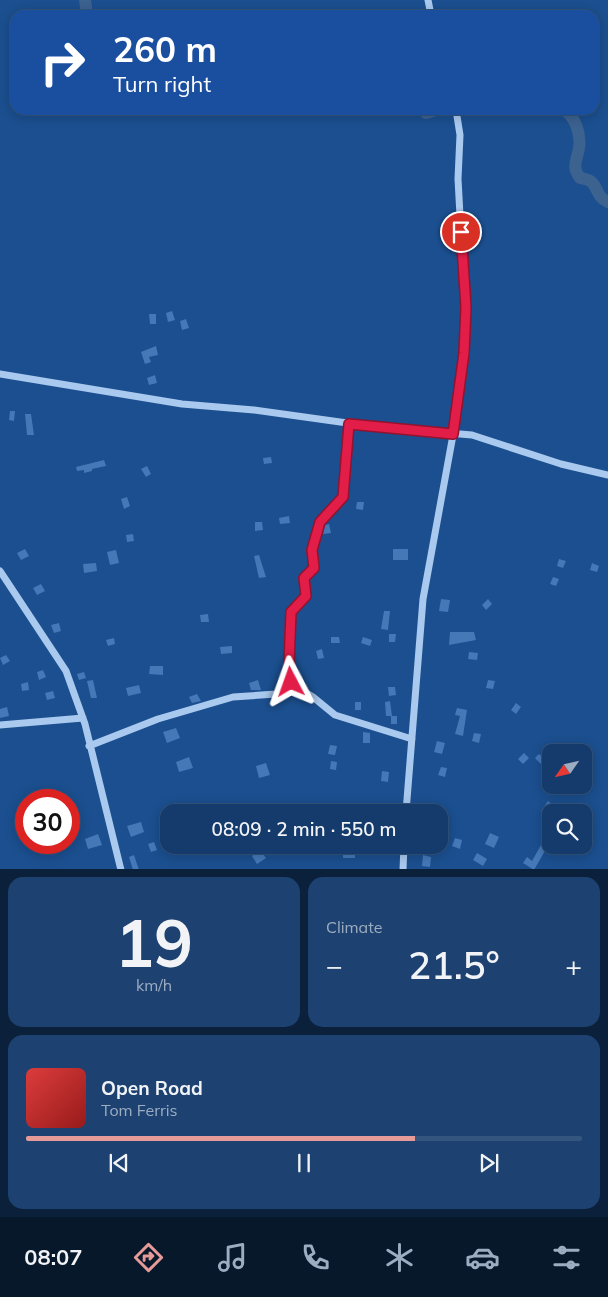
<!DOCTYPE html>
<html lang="en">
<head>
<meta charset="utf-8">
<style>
	body { margin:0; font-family:Mulish,sans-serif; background:#1d4271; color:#f1f3f6; height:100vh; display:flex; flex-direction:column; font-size:19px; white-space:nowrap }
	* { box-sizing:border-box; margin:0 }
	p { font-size:16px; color:#9dadc1 }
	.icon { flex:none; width:28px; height:28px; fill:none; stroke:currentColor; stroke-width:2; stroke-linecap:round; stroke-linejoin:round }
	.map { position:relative; height:869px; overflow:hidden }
	.details { display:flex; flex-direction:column; gap:8px; padding:8px; background:#0b203b; flex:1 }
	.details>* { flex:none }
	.banner { position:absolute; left:10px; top:10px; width:589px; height:105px; border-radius:15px; box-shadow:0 2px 12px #0003,0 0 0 1px #33557e; background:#1a4fa0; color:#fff; overflow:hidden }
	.needle { width:32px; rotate:236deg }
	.buttons { position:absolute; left:542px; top:744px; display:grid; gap:10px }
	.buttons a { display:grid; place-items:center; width:50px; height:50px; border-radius:10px; background:#143b6b; box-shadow:0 2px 12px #0003,0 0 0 1px #33557e; font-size:25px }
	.speed { position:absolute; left:15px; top:789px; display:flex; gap:10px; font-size:25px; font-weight:700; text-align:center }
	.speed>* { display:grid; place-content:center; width:65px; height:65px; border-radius:50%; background:#143b6b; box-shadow:0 2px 12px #0003,0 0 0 1px #33557e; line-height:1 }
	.speed .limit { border:8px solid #d22; background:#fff; color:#111 }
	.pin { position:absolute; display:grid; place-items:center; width:42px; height:42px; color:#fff; margin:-21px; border:2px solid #fff; border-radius:50%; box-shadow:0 1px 5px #0007 }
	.me { position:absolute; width:55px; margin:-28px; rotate:356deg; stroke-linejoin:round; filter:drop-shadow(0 0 4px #0008) }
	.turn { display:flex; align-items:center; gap:18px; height:105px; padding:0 20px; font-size:22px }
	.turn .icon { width:65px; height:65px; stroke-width:2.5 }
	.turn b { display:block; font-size:35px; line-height:42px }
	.big { font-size:38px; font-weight:600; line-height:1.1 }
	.details .tile { flex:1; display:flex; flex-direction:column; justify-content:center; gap:8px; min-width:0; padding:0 18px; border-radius:15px; background:#1d4271 }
	.details .dial { align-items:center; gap:0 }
	.dial b { font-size:65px; line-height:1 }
	.song { display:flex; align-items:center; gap:15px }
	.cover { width:60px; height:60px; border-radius:8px; background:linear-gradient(135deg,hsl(0 70% 55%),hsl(0 70% 35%)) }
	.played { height:5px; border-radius:2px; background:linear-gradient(90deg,#e69b98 70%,#33557e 70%) }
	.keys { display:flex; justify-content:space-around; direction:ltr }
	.heat { display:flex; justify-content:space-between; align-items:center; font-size:28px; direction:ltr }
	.details .tiles { flex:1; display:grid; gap:8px; grid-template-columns:1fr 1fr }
	.tile:last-child { grid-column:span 2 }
	.trip { position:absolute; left:160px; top:804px; width:288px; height:50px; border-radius:15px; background:#143b6b; box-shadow:0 2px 12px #0003,0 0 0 1px #33557e; font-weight:600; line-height:50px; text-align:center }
	.dock { display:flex; height:80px; justify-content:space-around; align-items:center; background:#08182b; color:#9dadc1 }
	.dock .icon { width:35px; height:35px }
	.dock .on { color:#e69b98 }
	.dock b { font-size:22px; color:#f1f3f6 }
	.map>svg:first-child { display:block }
</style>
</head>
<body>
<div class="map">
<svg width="608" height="870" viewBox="0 0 608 870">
	<rect width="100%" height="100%" fill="#1b4f8f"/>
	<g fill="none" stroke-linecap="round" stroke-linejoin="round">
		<!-- river -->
		<path stroke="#3c6290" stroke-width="12" d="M85 0 87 15
			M425 110 426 113 436 110
			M512 110H543
			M564 110C576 117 581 135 579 148 577 161 571 166 580 178 601 180 592 195 608 202"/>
	</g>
	<!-- building -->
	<path fill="#4478b7" d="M172 311 175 320 168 322 166 313Z
		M149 314H156V324H150Z
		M186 319 189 328 182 330 180 321Z
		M156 346 158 355 149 357 151 362 145 364 141 352Z
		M155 375 157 383 149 385 147 378Z
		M10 411H15L14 421 9 420Z
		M25 414H31L34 435H27Z
		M271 457 272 463 264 464 263 458Z
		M104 460 106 466 92 469V471L84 473V470L77 471 76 467Z
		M147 466 151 474 146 477 141 469Z
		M127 497 130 506 124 509 121 499Z
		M357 502H364L363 510 356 509Z
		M289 516 290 523 280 524 279 518Z
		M255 522H262L263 530 255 531Z
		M329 524 331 533 323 534 325 525Z
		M133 534 134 541 127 542 126 535Z
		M25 549 29 556 21 560 17 553Z
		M393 549H408V560H393Z
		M116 550 119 563 110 565 107 552Z
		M259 555 266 577 259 578 254 556Z
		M559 559 566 561 563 568 557 566Z
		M96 563 97 571 84 573 83 564Z
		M592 563 599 566 597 572 590 570Z
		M553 577 559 579 556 586 550 584Z
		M41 584 45 591 37 595 33 588Z
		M441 599 450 600 448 612 439 611Z
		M488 599 492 604 486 610 482 605Z
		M384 611H390L388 630 381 629Z
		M208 614 209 622H201L200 615Z
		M59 623 61 631 54 633 51 625Z
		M450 632H474L476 640 449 645Z
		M389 634H396L395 642H389Z
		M331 637H339L340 643H331Z
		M363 637 372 640 370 646 361 643Z
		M114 638 115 644 108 646 106 640Z
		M232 646V653L221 654 220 647Z
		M322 649 324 658 318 659 316 651Z
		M469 652 478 653 477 660 468 659Z
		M6 655 10 661 3 665 0 658Z
		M150 666H163V675L149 674Z
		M43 670 46 677 39 680 37 672Z
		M84 672 86 678 79 680 77 674Z
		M93 680 97 698H91L87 681Z
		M258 680 261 690H251L249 683Z
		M488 680 495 681 493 689 486 688Z
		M28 682 29 690 22 691 21 684Z
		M139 685 141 693 128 696 126 688Z
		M388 687H395L396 695 389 696Z
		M53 691 55 698 47 700 45 693Z
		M197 694 201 701 192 703 189 697Z
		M390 701 392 716H386L385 702Z
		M355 702H361V710H355Z
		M516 703 521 707 516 714 511 710Z
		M7 707 9 716 0 718V709Z
		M457 708 467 710 463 736 455 734 460 716 455 715Z
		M391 716H397V724H391Z
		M176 728 180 738 167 743 163 732Z
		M363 732 370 733V743H363Z
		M474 733 481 734 479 743 472 741Z
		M437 741 445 743 442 754 434 752Z
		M330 745 337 746 335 755 328 754Z
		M524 753 529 758 523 764 518 759Z
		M539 754 545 759 541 764 535 758Z
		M189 757 193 768 179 772 176 762Z
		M331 761 337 762 336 770 330 769Z
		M266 763 270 775 259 778 256 766Z
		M441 767 447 768 445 777 438 775Z
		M382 771 389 772 388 782 381 781Z
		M548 801 554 806 547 815 541 811Z
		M187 804 190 812H166V811Z
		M317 806 318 812H300V810Z
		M141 822 144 832 131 837 127 826Z
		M490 833 499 837 494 848 485 844Z
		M98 834 102 845 88 849 85 839Z
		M455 838 462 840 460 849 452 846Z
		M154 842 157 850 151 852 148 844Z
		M541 845 546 849 534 870 523 863 527 857 532 861Z
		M260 850 266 858 257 864 252 856Z
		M355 851V858H343V852Z
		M477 853 487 859 483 866 473 860Z
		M134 855 139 870H133L129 857Z
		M423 855 431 857 430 867 422 866Z"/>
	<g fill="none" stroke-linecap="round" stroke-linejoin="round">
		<!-- minor -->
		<path stroke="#a9c9ee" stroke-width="7" d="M428 0 431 15
			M0 374 182 404 254 410 376 427 472 435 561 464 608 475
			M349 424 343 497 320 522 312 550 314 569 304 578 306 596 291 612 289 676 295 686 313 697 335 715 412 739
			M0 571 66 671 85 724 121 870
			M0 725 83 718
			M89 746 158 719 233 697 276 694 294 685
			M406 812 423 599 453 435 464 353 465 307 458 179 460 135 456 110
			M403 870 404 845"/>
	</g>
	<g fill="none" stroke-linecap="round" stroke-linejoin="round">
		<!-- route casing -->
		<g stroke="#92132f" stroke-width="12">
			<path id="route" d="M291 682 289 665 291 612 306 596 304 578 314 568 312 550 320 522 343 497 349 424 453 434 464 353 466 307 461 232"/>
		</g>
		<!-- route -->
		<use href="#route" stroke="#e11d48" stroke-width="9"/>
	</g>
</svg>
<div class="buttons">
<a><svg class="needle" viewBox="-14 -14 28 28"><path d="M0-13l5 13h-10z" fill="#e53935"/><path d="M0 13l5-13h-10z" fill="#9dadc1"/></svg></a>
<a><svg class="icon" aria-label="search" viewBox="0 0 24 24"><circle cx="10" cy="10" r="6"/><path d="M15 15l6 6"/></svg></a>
</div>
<div class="speed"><div class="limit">30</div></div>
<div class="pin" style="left:461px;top:232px;background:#d93025"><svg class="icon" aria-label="arrive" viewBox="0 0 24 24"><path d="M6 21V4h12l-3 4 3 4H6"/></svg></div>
<svg class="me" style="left:291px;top:682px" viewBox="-20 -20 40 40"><path d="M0-17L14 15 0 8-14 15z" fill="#e11d48" stroke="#fff" stroke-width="4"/></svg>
<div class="trip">08:09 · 2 min · 550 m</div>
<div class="banner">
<div class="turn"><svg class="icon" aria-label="right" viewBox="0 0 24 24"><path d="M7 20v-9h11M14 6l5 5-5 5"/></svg><div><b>260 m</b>Turn right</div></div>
</div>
</div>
<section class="details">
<div class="tiles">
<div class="tile dial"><b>19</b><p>km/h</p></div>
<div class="tile"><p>Climate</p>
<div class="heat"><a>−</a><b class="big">21.5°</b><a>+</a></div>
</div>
<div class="tile">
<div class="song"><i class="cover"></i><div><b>Open Road</b><p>Tom Ferris</p></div></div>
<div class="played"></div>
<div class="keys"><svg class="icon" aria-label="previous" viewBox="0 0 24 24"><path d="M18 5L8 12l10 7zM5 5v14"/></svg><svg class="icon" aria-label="pause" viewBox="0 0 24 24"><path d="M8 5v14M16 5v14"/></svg><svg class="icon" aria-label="next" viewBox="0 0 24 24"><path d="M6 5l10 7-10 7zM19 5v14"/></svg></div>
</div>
</div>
</section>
<nav class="dock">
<b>08:07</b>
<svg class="icon on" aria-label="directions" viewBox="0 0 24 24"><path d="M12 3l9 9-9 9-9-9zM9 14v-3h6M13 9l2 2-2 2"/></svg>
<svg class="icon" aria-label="music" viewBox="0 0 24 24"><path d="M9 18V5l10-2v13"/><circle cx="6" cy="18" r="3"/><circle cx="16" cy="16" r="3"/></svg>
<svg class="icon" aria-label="phone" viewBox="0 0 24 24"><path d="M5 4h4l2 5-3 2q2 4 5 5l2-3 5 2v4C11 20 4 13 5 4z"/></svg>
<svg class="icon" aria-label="climate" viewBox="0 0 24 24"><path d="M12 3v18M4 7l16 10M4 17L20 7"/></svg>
<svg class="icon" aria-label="car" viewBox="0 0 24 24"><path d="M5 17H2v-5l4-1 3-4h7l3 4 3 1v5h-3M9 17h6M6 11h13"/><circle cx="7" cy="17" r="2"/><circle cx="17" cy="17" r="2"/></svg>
<svg class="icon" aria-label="filters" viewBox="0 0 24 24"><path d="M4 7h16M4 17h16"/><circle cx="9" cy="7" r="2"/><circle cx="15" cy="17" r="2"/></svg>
</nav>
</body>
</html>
